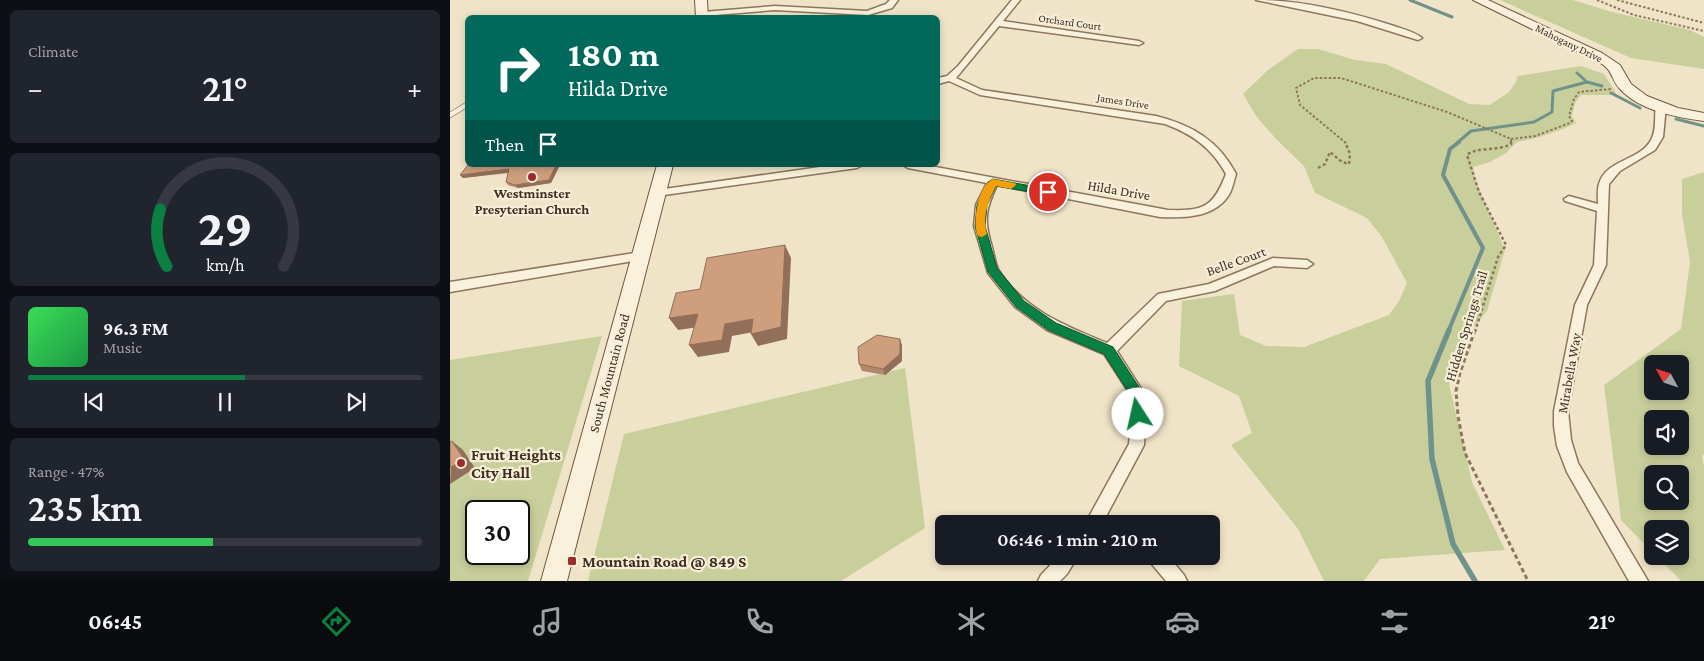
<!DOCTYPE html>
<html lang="en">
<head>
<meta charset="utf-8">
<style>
	body { margin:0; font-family:"Crimson Pro",serif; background:#20242c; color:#f1f3f6; height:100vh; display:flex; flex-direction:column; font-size:19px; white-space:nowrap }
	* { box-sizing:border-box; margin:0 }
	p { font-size:16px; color:#9ea1a6 }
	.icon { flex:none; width:28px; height:28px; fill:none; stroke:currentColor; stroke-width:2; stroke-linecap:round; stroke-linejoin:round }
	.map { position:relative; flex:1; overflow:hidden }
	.drawer { display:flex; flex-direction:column; gap:10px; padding:10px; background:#0d0f14; width:450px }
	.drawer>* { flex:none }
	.top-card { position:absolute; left:15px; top:15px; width:475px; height:152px; border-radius:8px; box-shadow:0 2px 8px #0003; background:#00695c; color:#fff; overflow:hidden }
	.needle { width:32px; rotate:310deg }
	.fabs { position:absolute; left:1194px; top:355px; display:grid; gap:10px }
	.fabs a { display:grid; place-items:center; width:45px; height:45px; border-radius:8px; background:#171b24; box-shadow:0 2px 8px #0003; font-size:25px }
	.speed { position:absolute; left:15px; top:500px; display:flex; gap:10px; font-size:25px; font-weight:700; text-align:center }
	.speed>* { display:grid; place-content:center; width:65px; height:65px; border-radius:50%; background:#171b24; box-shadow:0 2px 8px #0003; line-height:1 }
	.speed .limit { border:2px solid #111; border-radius:8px; background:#fff; color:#111 }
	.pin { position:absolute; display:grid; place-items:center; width:42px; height:42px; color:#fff; margin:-21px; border:2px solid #fff; border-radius:50%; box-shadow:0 1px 5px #0007 }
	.me { position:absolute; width:55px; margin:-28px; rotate:350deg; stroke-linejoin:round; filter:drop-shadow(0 0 4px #0008) }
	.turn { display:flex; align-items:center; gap:18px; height:105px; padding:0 20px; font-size:22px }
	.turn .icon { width:65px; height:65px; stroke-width:2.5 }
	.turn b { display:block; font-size:35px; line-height:42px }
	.then { display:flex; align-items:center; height:48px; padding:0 20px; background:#0003; gap:10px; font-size:19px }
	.big { font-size:38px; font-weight:600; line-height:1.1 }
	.drawer .card { flex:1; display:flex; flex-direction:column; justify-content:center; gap:8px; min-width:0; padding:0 18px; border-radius:8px; background:#20242c }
	.drawer .dial { align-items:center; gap:0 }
	.dial svg { height:130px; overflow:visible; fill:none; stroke:#363941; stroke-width:7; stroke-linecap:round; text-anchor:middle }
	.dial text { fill:#f1f3f6; stroke:none }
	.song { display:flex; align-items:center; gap:15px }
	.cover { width:60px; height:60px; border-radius:8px; background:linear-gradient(135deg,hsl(130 70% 55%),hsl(140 70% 35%)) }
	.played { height:5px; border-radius:2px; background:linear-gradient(90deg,#0b8043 55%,#363941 55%) }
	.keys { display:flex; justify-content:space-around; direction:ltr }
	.heat { display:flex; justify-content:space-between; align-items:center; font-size:28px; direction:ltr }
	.charge { height:8px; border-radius:4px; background:linear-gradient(90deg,#34c759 47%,#363941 0) }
	.trip { position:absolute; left:485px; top:515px; width:285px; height:50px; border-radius:8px; background:#171b24; box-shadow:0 2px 8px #0003; font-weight:600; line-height:50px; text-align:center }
	.tabs { display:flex; height:80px; justify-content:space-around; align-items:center; background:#090b0e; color:#9ea1a6 }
	.tabs .icon { width:35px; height:35px }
	.tabs .selected { color:#0b8043 }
	.tabs b { font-size:22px; color:#f1f3f6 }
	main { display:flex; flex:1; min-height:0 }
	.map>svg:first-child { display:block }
</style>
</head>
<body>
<main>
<section class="drawer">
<div class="card"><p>Climate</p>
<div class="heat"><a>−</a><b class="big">21°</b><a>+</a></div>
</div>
<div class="card dial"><svg viewBox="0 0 100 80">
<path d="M14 69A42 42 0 1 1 86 69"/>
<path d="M14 69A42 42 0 0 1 10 34" stroke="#0b8043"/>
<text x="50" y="56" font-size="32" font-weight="700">29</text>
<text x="50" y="72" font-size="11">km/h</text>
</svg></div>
<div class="card">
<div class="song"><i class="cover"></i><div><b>96.3 FM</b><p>Music</p></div></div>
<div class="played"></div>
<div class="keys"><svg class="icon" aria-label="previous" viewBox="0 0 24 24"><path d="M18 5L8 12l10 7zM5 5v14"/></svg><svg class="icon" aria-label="pause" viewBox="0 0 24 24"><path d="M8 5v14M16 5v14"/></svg><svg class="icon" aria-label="next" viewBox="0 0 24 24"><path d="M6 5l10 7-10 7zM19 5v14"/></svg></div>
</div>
<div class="card"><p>Range · 47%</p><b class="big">235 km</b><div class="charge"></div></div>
</section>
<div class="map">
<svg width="1254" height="581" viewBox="0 0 1254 581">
	<rect width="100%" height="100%" fill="#f0e4c8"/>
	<!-- green -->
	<path fill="#c9cf9b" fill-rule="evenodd" d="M1050 0H1123L1162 12 1240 30 1254 37V69L1181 58Z
		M848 49H868L905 60 936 64 1019 104 1040 105 1059 92 1066 82 1068 76 1131 66 1154 74 1167 95H1131L1125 103 1122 116 1126 123 1113 129 1087 138 1067 142 1056 153 1040 162 1023 167 1026 181 1055 250 1037 311 1017 336 999 384 1022 482 1055 550 930 559 914 581H874L848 529 781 445 802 433 789 396 729 366 732 301 784 294 790 335 816 346 854 347 939 315 949 301 957 283 932 237 917 218 865 193 854 166 826 139 806 116 793 94 818 70Z
		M1254 172V454L1252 456 1254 467V581H1231L1207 556H1230V529H1202V552L1171 520 1154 385 1231 329 1240 262 1232 214V179ZM1202 364H1230V391H1202ZM1202 419H1230V446H1202ZM1202 474H1230V501H1202Z
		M152 336 78 581H0V360ZM26 511H69V554H26Z
		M455 368 475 528 391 581H138L174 434Z"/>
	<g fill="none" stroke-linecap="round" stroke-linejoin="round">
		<!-- stream-far2 -->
		<path stroke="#6f938a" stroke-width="3" d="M960 0 1002 17
			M1127 73 1137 82
			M1161 93 1190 108
			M1226 119 1254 126
			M1007 143 1021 131 1084 122 1102 112 1103 91 1137 82 1152 86"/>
		<!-- stream-far1 -->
		<path stroke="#6f938a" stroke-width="4" d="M998 332 1033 248 993 175 1000 149 1009 142"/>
		<!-- stream -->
		<path stroke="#6f938a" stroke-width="5.5" d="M999 330 978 381 982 459 1003 544 1025 581"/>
		<!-- lane casing -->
		<g stroke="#8d765c" stroke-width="6">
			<path id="lane" d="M0 115 18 104"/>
		</g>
		<!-- street casing -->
		<g stroke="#8d765c" stroke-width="3">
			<path id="street" d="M440 0H448L442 8 418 15 325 10 253 16 249 14 253 12 325 6 417 11 436 4Z
				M562 0H570L553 21 689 41 693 43 689 45 549 26 506 78 532 90 706 116C742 125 769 141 786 174 784 180 783 187 780 193 766 218 735 218 710 217L547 185C535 210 534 221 542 247 544 254 545 263 548 269 573 310 616 326 657 343L708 294 759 284 823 258 857 260 863 264 857 268 824 266 765 291 716 301 667 351 697 398 694 445 652 524H635L679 444 683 399 654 354 597 330 565 307 538 273 524 226 526 205 537 183 458 168 453 165H475L718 210C753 211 763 208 776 174 762 148 742 134 715 124L530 95 499 81 488 84V78L497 76 508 66Z
				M806 0C852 0 900 12 944 26 953 29 965 32 972 38L968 40 907 21Z
				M1211 103 1216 106 1213 137 1205 150 1170 171 1159 184 1156 265 1137 305 1118 411 1121 440 1128 463 1198 581H1179L1117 472 1107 446 1104 426V411L1125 305 1144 265 1147 211 1115 201 1114 199 1119 196 1148 204C1148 198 1147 190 1149 184 1156 159 1190 161 1201 140 1207 130 1204 117 1206 106Z
				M384 165H412L407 168 207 196 202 193 207 190Z
				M191 252 195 253 197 256 195 259 0 292V282Z
				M609 556H628L617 574 610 581H588L591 575Z
				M698 556H718L734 575 737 581H716L700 562Z"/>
		</g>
		<!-- secondary casing -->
		<g stroke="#6f573f" stroke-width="2">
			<path id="secondary" d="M245 0H257L258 18H246Z
				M1023 0H1038L1152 53 1170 65 1181 84 1197 96 1228 108 1254 113V121C1226 117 1190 111 1170 89 1160 78 1164 71 1149 62Z
				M207 165H223L117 581H91Z"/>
		</g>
		<!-- path-far2 -->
		<path stroke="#8d765c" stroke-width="2" stroke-dasharray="2.5 2" stroke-linecap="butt" d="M1147 0 1184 15 1254 31
			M1167 0 1254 23
			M1061 139 1085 136 1120 123 1122 121 1119 116 1124 99 1129 92 1161 89
			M896 143 850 105 846 88 864 78H891L997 112 1061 139V143"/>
		<!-- path-far1 -->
		<path stroke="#8d765c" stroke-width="2.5" stroke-dasharray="3 2.5" stroke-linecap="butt" d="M868 168 875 164 880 152 892 162 899 164 900 154 895 142
			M1025 332 1048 257 1056 245 1029 192 1017 155C1027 146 1046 152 1061 144V142"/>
		<!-- path -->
		<path stroke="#8d765c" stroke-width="3" stroke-dasharray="4.5 3" stroke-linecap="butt" d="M1025 330 1010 373 1006 391 1008 416 1015 453 1078 581"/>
		<!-- lane -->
		<use href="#lane" stroke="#faf1dc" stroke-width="4.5"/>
		<!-- street -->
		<use href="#street" fill="#faf1dc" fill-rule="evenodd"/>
		<!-- secondary -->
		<use href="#secondary" fill="#faf1dc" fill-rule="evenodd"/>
	</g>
	<!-- wall -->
	<path fill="#b2896c" d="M18 165H110L101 183 68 188 58 185 56 182 58 173 13 178 10 175Z
		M450 339 452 346V361L435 375 412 371 409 364Z"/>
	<!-- shaded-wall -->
	<path fill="#916f58" d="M106 165H110L101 183 68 188 65 185Z
		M59 169 62 172 13 178 10 175Z
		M335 245 341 258 337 339 308 346 301 334Z
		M248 314 256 326 228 330 219 318Z
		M303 319 309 331 282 336 279 352 248 357 239 345 275 324Z
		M450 339 452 346V361L435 375 433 369Z
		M2 441 13 450 25 468 0 484Z"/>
	<!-- building -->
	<path fill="#cf9f7d" stroke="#916f58" d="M18 165H106L99 180 65 185 56 182 59 169 10 175Z
		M335 245 331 327 301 334 303 319 275 324 272 340 239 345 248 314 219 318 226 293 250 289 257 258Z
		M427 335 450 339V354L433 369 409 364 408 347Z
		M2 441 14 459 0 468V442Z"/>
	<!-- route -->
	<path fill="#0b8043" stroke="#07532c" d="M543 179 598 189 603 192 598 195 546 186 537 205 535 226 547 268 574 301 606 323 663 347 696 398 693 418 688 420 684 418 682 414 683 399 654 354 598 330 566 307 538 272 525 226 527 205 538 182Z"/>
	<!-- slow -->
	<path fill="#f59e0b" d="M543 179 565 183 566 185 561 189 546 186C538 201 532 216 537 234L532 237 528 236C522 223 528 185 543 179Z"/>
	<!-- markers -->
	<g fill="#9e2a2b" stroke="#f7eed8" stroke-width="2">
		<circle cx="82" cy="177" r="5"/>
		<circle cx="11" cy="463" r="5"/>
		<rect x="117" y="556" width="10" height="10" rx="2.5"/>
	</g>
	<g text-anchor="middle" stroke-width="4.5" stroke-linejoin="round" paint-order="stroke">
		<!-- far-street labels -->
		<g font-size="11" fill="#3d2e20" stroke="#f7eed8">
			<text transform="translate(620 22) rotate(8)" y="4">Orchard Court</text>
			<text transform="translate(1119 43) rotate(26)" y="4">Mahogany Drive</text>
			<text transform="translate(673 101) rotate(9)" y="4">James Drive</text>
		</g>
		<!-- street labels -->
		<g font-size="14" fill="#3d2e20" stroke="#f7eed8">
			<text transform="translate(669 190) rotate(10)" y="5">Hilda Drive</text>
			<text transform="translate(786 261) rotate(-20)" y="5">Belle Court</text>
			<text transform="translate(1016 326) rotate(-73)" y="5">Hidden Springs Trail</text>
			<text transform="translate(159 373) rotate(-75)" y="5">South Mountain Road</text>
			<text transform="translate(1119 373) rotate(-80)" y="5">Mirabella Way</text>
		</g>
		<!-- poi labels -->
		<g font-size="14" font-weight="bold" fill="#3d2e20" stroke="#f7eed8">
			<text x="82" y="198">Westminster<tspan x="82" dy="16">Presyterian Church</tspan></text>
		</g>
		<!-- near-poi labels -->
		<g font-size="16" font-weight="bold" fill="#3d2e20" stroke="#f7eed8" text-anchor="start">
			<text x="21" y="460">Fruit Heights<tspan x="21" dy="18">City Hall</tspan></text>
			<text x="132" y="567">Mountain Road @ 849 S</text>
		</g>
	</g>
</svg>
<div class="fabs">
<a><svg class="needle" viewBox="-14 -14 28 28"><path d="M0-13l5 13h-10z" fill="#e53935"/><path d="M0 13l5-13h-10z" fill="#9ea1a6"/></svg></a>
<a><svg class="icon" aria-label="sound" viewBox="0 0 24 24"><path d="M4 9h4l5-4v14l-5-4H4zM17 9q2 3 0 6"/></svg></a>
<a><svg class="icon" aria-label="search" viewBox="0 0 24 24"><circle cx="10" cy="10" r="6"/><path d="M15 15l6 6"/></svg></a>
<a><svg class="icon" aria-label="layers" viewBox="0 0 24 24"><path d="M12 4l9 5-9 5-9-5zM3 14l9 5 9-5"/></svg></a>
</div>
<div class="speed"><div class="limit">30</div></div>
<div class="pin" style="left:598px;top:192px;background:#d93025"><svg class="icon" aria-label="arrive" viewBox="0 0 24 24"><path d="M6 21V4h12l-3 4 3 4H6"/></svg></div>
<svg class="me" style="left:688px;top:414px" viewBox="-20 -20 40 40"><circle r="19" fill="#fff"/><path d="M0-13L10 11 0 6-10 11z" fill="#0b8043"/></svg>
<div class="trip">06:46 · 1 min · 210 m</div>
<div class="top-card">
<div class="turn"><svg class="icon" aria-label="right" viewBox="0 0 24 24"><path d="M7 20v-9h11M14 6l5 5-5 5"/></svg><div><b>180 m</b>Hilda Drive</div></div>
<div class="then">Then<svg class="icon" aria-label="arrive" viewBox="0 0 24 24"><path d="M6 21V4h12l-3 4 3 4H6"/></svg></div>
</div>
</div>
</main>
<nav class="tabs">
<b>06:45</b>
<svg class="icon selected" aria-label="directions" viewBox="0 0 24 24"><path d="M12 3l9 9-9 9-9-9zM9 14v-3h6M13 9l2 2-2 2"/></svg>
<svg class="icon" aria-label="music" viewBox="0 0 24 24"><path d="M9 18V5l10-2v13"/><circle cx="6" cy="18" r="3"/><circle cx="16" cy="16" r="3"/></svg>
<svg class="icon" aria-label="phone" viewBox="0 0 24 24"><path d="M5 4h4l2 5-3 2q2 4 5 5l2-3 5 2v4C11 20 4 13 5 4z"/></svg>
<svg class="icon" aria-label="climate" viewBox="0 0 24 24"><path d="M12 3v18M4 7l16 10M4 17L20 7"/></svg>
<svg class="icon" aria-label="car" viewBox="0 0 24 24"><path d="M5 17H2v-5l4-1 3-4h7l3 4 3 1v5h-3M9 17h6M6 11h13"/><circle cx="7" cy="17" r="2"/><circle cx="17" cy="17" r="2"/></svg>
<svg class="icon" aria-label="filters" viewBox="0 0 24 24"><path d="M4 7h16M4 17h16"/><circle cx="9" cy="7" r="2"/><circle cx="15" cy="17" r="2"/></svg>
<b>21°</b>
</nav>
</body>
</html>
